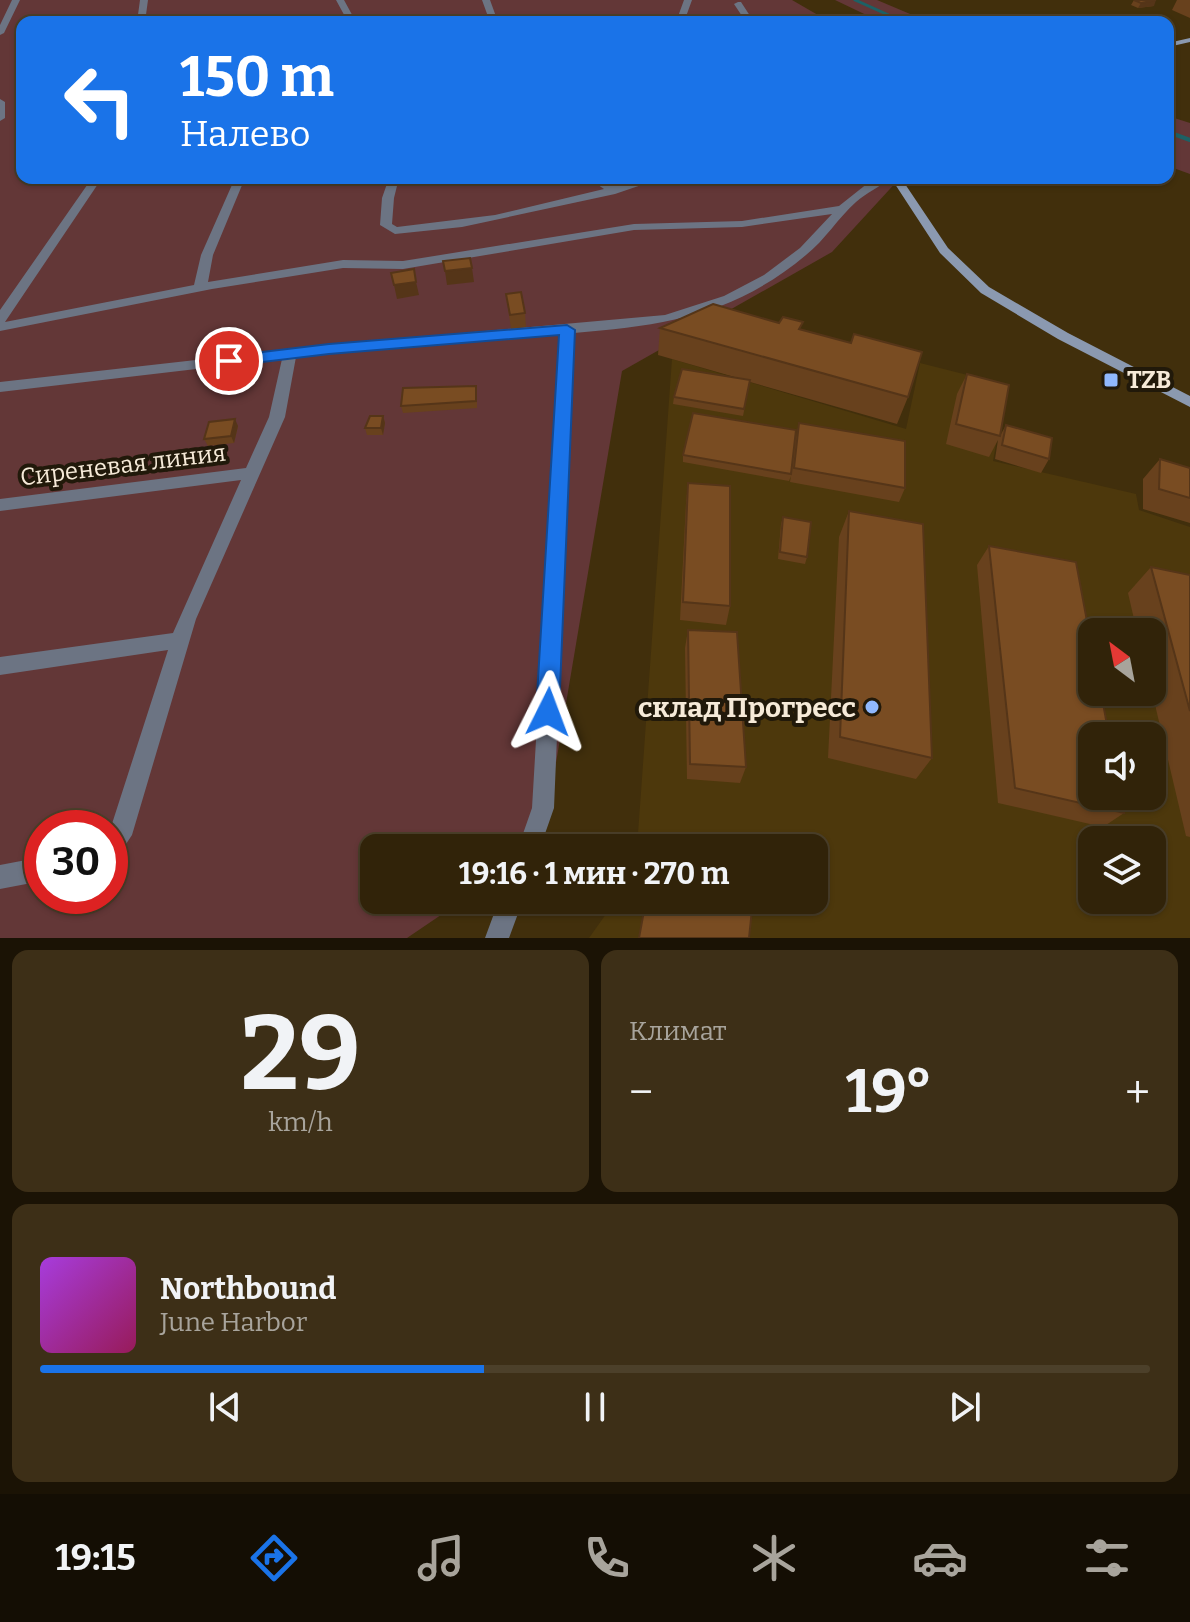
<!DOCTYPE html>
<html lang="ru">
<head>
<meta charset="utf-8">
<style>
	body { margin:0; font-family:Bitter,serif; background:#3d2f17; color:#f1f3f6; height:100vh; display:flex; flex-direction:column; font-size:30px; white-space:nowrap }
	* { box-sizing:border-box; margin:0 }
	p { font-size:26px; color:#a8a49c }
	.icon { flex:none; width:44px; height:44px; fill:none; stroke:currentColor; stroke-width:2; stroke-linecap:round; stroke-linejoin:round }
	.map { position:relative; height:938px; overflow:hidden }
	.panel { display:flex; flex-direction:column; gap:12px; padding:12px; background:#1b1305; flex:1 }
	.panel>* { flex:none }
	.guide { position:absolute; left:16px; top:16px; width:1158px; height:168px; border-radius:16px; box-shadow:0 2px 6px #0004,0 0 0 2px #4c402a; background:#1a73e8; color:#fff; overflow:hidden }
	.needle { width:52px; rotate:328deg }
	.controls { position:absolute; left:1078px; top:618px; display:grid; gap:16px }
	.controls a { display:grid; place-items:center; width:88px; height:88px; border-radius:16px; background:#312309; box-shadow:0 2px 6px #0004,0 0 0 2px #4c402a; font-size:40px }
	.speed { position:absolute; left:24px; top:810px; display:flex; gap:16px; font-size:40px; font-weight:700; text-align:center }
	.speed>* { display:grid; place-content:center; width:104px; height:104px; border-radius:50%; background:#312309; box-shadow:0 2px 6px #0004,0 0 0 2px #4c402a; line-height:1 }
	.speed .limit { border:12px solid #d22; background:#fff; color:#111 }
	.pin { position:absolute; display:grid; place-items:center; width:68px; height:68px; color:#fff; margin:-34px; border:4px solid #fff; border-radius:50%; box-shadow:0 2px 8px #0007 }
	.me { position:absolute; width:88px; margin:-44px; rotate:3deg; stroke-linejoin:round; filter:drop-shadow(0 0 6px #0008) }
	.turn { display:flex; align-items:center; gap:28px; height:168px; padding:0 32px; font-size:36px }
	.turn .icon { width:104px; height:104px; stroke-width:2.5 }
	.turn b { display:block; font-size:56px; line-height:68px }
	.big { font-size:60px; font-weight:700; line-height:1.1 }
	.panel .tile { flex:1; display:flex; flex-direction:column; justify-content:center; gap:12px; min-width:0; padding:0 28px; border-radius:16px; background:#3d2f17 }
	.panel .dial { align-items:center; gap:0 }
	.dial b { font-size:104px; line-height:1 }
	.song { display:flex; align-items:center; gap:24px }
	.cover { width:96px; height:96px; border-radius:12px; background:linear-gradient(135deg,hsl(280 70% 55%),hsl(330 70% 35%)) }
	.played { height:8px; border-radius:4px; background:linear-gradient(90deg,#1a73e8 40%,#4c402a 40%) }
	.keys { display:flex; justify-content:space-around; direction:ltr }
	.heat { display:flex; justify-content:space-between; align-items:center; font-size:44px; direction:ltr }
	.panel .tiles { flex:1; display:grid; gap:12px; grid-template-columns:1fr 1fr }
	.tile:last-child { grid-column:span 2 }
	.trip { position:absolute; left:360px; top:834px; width:468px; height:80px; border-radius:16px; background:#312309; box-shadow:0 2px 6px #0004,0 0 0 2px #4c402a; font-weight:700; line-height:80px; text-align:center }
	.menu { display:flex; height:128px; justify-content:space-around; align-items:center; background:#140e04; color:#a8a49c }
	.menu .icon { width:56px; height:56px }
	.menu .active { color:#1a73e8 }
	.menu b { font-size:36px; color:#f1f3f6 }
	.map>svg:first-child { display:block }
</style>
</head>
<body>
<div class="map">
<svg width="1190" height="938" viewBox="0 0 1190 938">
	<rect width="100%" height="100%" fill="#412f0c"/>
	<!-- built -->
	<path fill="#4d380c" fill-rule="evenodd" d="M672 359 906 429 920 363 1007 385 993 461 1136 494 1139 510 1190 527V938H589L616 900H814V848H637ZM1092 632H1152V692H1092ZM1092 736H1152V796H1092ZM1092 840H1152V900H1092Z"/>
	<!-- green -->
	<path fill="#633737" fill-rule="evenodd" d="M0 0H792L830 22H22V178H900L832 252 622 371 542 846 374 848V900H463L407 938H0ZM42 828H110V896H42Z
		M835 0H877L929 22H881Z
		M1168 116 1190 123V174L1168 166Z"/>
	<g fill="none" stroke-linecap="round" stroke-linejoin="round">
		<!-- stream-far1 -->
		<path stroke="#1d6165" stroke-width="3" d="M855 0 904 22"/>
		<!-- stream -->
		<path stroke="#1d6165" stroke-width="4" d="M1168 132 1190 140"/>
		<!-- minor -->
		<path fill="#6c7483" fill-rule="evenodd" d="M12 0H20L4 33 0 35V25Z
			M140 0H148L145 22H137Z
			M336 0H344L356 22H348Z
			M482 0H490L498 22H490Z
			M684 0H692L684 22H676Z
			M738 2H741L754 22H746L734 4Z
			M0 99 5 102V118L0 121Z
			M92 178H102L5 322 194 285 201 255 235 178H245L213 255 208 282 343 260 403 261 634 224 742 221 839 206 868 183 877 178H890C880 187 866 193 856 202 838 218 825 240 806 255 733 316 665 325 574 333L554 808 540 848H518L532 808 560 334 296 357 285 417 196 619 132 835 118 856 110 859V830L168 650 0 675V657L173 633 241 480 0 511V499L246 468 269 417 282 359 0 392V382L329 345 665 315 724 296 764 275 800 248 832 214 742 227 634 230 403 269 343 268 212 289 0 331V310Z
			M389 178H399L394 198 392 224 397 227 495 215 604 189 588 178H601L615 186 645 178H662L615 194 462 227 395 234 380 225 382 198Z
			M42 857V881L0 889V865Z
			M499 900H523L509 938H485Z"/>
		<!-- secondary -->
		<path fill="#8b99b0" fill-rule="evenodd" d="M1190 38V42L1168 47V43Z
			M891 178H901L948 248 989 287 1068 333 1190 396V407L1058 339 981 293 940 253Z"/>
	</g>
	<!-- wall -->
	<path fill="#68411d" d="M1134 0 1154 6 1138 8 1131 5Z
		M1177 0H1190V18L1172 10Z
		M506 294 525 313 526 327 511 329Z
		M660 328 801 329 908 397 897 424 750 382 743 416 673 404 674 397 738 378 658 355Z
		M967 374 1000 436 1006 425 1049 459 1041 473 995 459 998 440 989 457 946 444 957 394Z
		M477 393V408L403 413 401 406Z
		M383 416 385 423 383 435H367L365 428Z
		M799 423 905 488 899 502 790 482 791 476 789 481 683 462V455L796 437Z
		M238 426 234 443 208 446 204 439Z
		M1160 459 1190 468V523L1143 509V479Z
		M688 483 730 606 726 625 680 620 686 503Z
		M849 511 932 758 916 779 828 758 839 537Z
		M783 517 807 557 805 564 778 559 781 524Z
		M989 546 1124 813 1103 827 998 803 977 565Z
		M1151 567 1190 575V837L1186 836 1152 692V632H1137L1128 593Z
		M688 630 746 767 740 783 687 779 685 648Z"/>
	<!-- shaded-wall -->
	<path fill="#553518" d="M1156 0 1154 6 1138 8 1141 3Z
		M472 268 474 282 447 285 445 271Z
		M416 282 419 295 397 299 394 285Z
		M383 416 385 423 383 435 381 428Z
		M235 419 238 426 234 443 231 436Z"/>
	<!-- building -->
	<path fill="#794c22" stroke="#553518" stroke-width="2" d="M1134 0H1156L1141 3Z
		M470 258 472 268 445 271 443 261Z
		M414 269 416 282 394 285 391 273Z
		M521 292 525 313 510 315 506 294Z
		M713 304 779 323 783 317 803 322 799 329 851 343 854 334 922 352 908 397 660 328Z
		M682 369 750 380 744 409 674 397Z
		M967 374 1009 385 1000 436 956 424Z
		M476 386V401L401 406 403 388Z
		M693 413 796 430 791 474 683 455Z
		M370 416H383L381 428H365Z
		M235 419 231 436 204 439 209 422Z
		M799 423 905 441V488L794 468Z
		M1006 425 1052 438 1049 459 1002 445Z
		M1160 459 1190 468V498L1159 489Z
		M688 483 730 486V606L683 602Z
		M849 511 923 524 932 758 840 737Z
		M783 517 811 522 807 557 780 552Z
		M989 546 1076 562 1092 648V692H1101L1109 736H1092V796H1120L1124 813 1015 788Z
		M1151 567 1190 575V711Z
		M688 630 737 632 746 767 690 764Z
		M646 900H753L749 938H639Z"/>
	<!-- route -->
	<path fill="#1a73e8" stroke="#114b97" stroke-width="2" d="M567 325 575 330 559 712 556 720 548 723 539 720 536 712 559 335 329 354 229 366 221 361 229 356 329 344Z"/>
	<!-- markers -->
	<g fill="#90b8fd" stroke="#21190a" stroke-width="3">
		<rect x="1103" y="372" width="16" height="16" rx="4"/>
		<circle cx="872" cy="707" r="8"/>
	</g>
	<g text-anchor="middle" stroke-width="8" stroke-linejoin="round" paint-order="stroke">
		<!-- poi labels -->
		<g font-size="24" font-weight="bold" fill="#f6ead8" stroke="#21190a" text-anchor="start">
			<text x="1127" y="388">TZB</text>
		</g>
		<!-- street labels -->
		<g font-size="24" fill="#f6ead8" stroke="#21190a">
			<text transform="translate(123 465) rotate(-7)" y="8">Сиреневая линия</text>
		</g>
		<!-- near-poi labels -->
		<g font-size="28" font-weight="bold" fill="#f6ead8" stroke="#21190a" text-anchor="end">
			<text x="856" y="717">склад Прогресс</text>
		</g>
	</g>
</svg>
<div class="controls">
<a><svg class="needle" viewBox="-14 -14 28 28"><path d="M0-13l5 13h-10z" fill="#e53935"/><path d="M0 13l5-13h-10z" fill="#a8a49c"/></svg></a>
<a><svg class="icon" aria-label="sound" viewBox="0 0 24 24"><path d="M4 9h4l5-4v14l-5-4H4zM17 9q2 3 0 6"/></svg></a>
<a><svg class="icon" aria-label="layers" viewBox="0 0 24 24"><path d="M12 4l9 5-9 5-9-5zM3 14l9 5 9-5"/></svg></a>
</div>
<div class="speed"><div class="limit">30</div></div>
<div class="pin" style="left:229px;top:361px;background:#d93025"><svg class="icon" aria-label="arrive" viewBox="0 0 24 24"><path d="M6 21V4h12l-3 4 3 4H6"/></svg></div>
<svg class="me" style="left:548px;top:712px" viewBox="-20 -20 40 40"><path d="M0-17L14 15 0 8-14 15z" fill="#1a73e8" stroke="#fff" stroke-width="4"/></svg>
<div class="trip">19:16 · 1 мин · 270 m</div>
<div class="guide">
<div class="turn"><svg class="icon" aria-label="left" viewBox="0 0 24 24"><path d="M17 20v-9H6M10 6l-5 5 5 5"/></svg><div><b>150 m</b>Налево</div></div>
</div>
</div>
<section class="panel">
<div class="tiles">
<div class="tile dial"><b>29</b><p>km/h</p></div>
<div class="tile"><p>Климат</p>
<div class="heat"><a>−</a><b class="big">19°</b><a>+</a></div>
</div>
<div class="tile">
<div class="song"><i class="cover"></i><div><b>Northbound</b><p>June Harbor</p></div></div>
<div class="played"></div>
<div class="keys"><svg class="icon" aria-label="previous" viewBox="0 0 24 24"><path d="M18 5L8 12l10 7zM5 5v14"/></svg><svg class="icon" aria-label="pause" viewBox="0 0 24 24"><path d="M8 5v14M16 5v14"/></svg><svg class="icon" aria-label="next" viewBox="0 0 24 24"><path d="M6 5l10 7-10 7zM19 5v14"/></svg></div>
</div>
</div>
</section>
<nav class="menu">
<b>19:15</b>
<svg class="icon active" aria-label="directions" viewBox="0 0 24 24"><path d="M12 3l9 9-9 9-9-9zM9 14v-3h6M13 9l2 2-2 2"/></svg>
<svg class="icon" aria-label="music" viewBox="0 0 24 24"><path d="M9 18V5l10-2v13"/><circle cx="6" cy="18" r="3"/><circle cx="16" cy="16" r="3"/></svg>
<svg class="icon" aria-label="phone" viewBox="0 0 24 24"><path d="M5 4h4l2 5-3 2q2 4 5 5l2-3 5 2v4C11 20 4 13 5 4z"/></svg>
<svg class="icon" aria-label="climate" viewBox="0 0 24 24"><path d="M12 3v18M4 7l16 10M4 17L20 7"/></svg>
<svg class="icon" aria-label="car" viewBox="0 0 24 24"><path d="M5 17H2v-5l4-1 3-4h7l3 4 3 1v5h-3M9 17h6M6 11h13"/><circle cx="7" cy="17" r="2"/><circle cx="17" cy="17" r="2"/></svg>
<svg class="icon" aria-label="filters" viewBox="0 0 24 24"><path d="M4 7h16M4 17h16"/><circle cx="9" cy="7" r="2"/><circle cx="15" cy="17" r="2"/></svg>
</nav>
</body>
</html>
